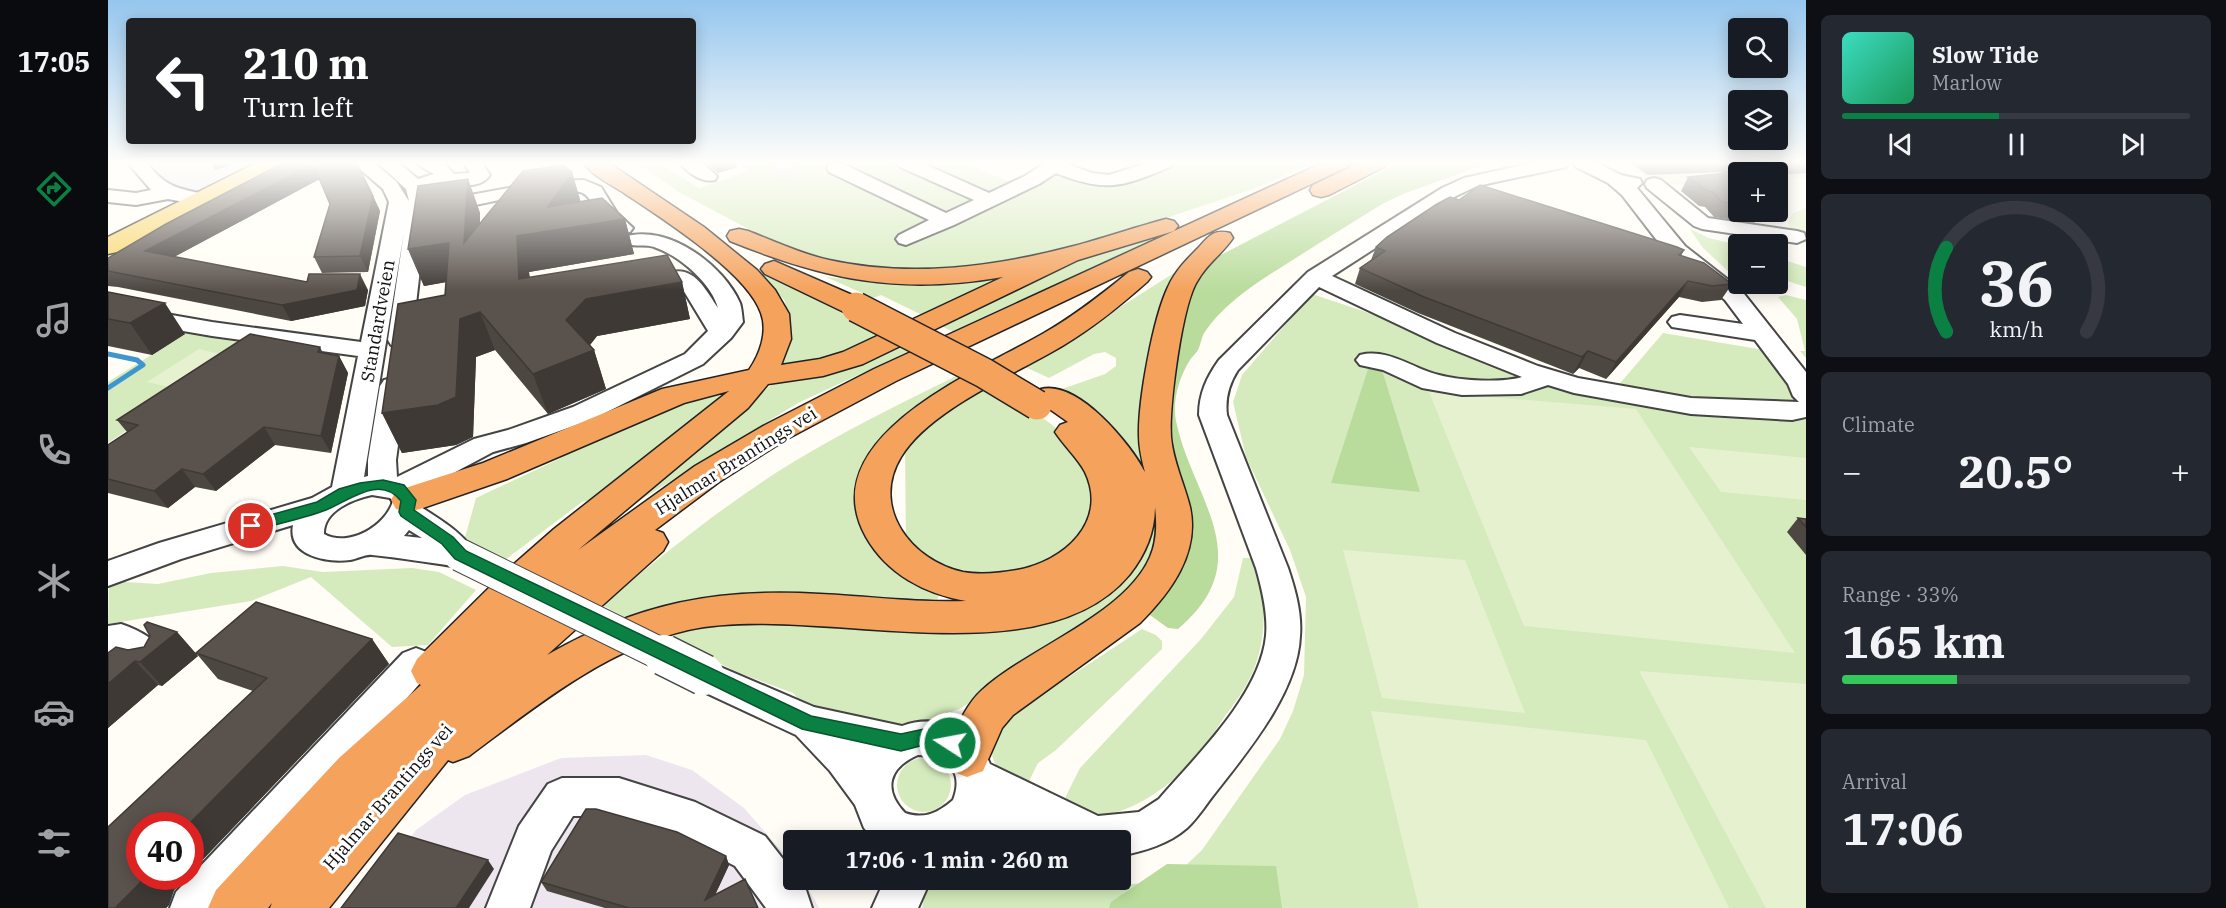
<!DOCTYPE html>
<html lang="en">
<head>
<meta charset="utf-8">
<style>
	body { margin:0; font-family:"IBM Plex Serif",serif; background:#242831; color:#f1f3f6; height:100vh; display:flex; flex-direction:column; font-size:22px; white-space:nowrap }
	* { box-sizing:border-box; margin:0 }
	p { font-size:20px; color:#9ea1a6 }
	.icon { flex:none; width:33px; height:33px; fill:none; stroke:currentColor; stroke-width:2; stroke-linecap:round; stroke-linejoin:round }
	.map { position:relative; flex:1; overflow:hidden }
	.sheet { display:flex; flex-direction:column; gap:15px; padding:15px; background:#0d0f14; width:420px }
	.sheet>* { flex:none }
	.top-card { position:absolute; left:18px; top:18px; width:570px; height:126px; border-radius:6px; box-shadow:0 3px 15px #0003; background:#202124; color:#fff; overflow:hidden }
	.buttons { position:absolute; left:1620px; top:18px; display:grid; gap:12px }
	.buttons a { display:grid; place-items:center; width:60px; height:60px; border-radius:6px; background:#171b24; box-shadow:0 3px 15px #0003; font-size:30px }
	.speed { position:absolute; left:18px; top:812px; display:flex; gap:12px; font-size:30px; font-weight:700; text-align:center }
	.speed>* { display:grid; place-content:center; width:78px; height:78px; border-radius:50%; background:#171b24; box-shadow:0 3px 15px #0003; line-height:1 }
	.speed .limit { border:9px solid #d22; background:#fff; color:#111 }
	.pin { position:absolute; display:grid; place-items:center; width:51px; height:51px; color:#fff; margin:-26px; border:3px solid #fff; border-radius:50%; box-shadow:0 2px 6px #0007 }
	.me { position:absolute; width:66px; margin:-33px; rotate:281deg; stroke-linejoin:round; filter:drop-shadow(0 0 4px #0008) }
	.turn { display:flex; align-items:center; gap:21px; height:126px; padding:0 18px; font-size:27px }
	.turn .icon { width:78px; height:78px; stroke-width:2.5 }
	.turn b { display:block; font-size:42px; line-height:51px }
	.big { font-size:45px; font-weight:700; line-height:1.1 }
	.sheet .card { flex:1; display:flex; flex-direction:column; justify-content:center; gap:9px; min-width:0; padding:0 21px; border-radius:9px; background:#242831 }
	.sheet .dial { align-items:center; gap:0 }
	.dial svg { height:156px; overflow:visible; fill:none; stroke:#363941; stroke-width:7; stroke-linecap:round; text-anchor:middle }
	.dial text { fill:#f1f3f6; stroke:none }
	.song { display:flex; align-items:center; gap:18px }
	.cover { width:72px; height:72px; border-radius:9px; background:linear-gradient(135deg,hsl(170 70% 55%),hsl(150 70% 35%)) }
	.played { height:6px; border-radius:3px; background:linear-gradient(90deg,#0b8043 45%,#363941 45%) }
	.keys { display:flex; justify-content:space-around; direction:ltr }
	.heat { display:flex; justify-content:space-between; align-items:center; font-size:33px; direction:ltr }
	.charge { height:9px; border-radius:4px; background:linear-gradient(90deg,#34c759 33%,#363941 0) }
	.trip { position:absolute; left:675px; top:830px; width:348px; height:60px; border-radius:6px; background:#171b24; box-shadow:0 3px 15px #0003; font-weight:700; line-height:60px; text-align:center }
	main { display:flex; flex:1; min-height:0 }
	.tab-bar { display:flex; flex-direction:column; width:108px; justify-content:space-around; align-items:center; background:#090b0e; color:#9ea1a6 }
	.tab-bar .icon { width:42px; height:42px }
	.tab-bar .on { color:#0b8043 }
	.tab-bar b { font-size:27px; color:#f1f3f6 }
	.map>svg:first-child { display:block }
</style>
</head>
<body>
<main>
<nav class="tab-bar">
<b>17:05</b>
<svg class="icon on" aria-label="directions" viewBox="0 0 24 24"><path d="M12 3l9 9-9 9-9-9zM9 14v-3h6M13 9l2 2-2 2"/></svg>
<svg class="icon" aria-label="music" viewBox="0 0 24 24"><path d="M9 18V5l10-2v13"/><circle cx="6" cy="18" r="3"/><circle cx="16" cy="16" r="3"/></svg>
<svg class="icon" aria-label="phone" viewBox="0 0 24 24"><path d="M5 4h4l2 5-3 2q2 4 5 5l2-3 5 2v4C11 20 4 13 5 4z"/></svg>
<svg class="icon" aria-label="climate" viewBox="0 0 24 24"><path d="M12 3v18M4 7l16 10M4 17L20 7"/></svg>
<svg class="icon" aria-label="car" viewBox="0 0 24 24"><path d="M5 17H2v-5l4-1 3-4h7l3 4 3 1v5h-3M9 17h6M6 11h13"/><circle cx="7" cy="17" r="2"/><circle cx="17" cy="17" r="2"/></svg>
<svg class="icon" aria-label="filters" viewBox="0 0 24 24"><path d="M4 7h16M4 17h16"/><circle cx="9" cy="7" r="2"/><circle cx="15" cy="17" r="2"/></svg>
</nav>
<div class="map">
<svg width="1698" height="908" viewBox="0 0 1698 908">
	<rect width="100%" height="100%" fill="#fffdf5"/>
	<!-- industrial -->
	<path fill="#eee6ef" d="M28 163H153L86 198 62 194Z
		M538 755 584 770 636 808 685 864 686 879H695L711 908H251L308 830 357 795 453 758Z"/>
	<!-- green -->
	<path fill="#d5ebbd" d="M530 163H551L591 188 641 171 629 163H856L912 186 946 170 995 185 1057 163H1205L1145 189 974 246 898 266 799 275 723 264 661 240 571 192Z
		M1582 229 1601 238 1630 245V271H1620L1595 248Z
		M1063 234 848 333 833 326 955 264Z
		M1670 258 1698 267V287L1670 278Z
		M1077 266 1058 516 1036 582 882 691 851 709 817 721 773 728 737 720 692 701 685 693 629 672 552 633 603 622 983 602 991 417 954 389 997 374 1008 366V358L997 352 986 354 941 378 913 365 979 328Z
		M648 269 780 335 733 355 674 367 681 339 677 301Z
		M909 275 820 318 773 295 765 298 718 277 800 285 843 283Z
		M1204 294 1503 394 1555 333 1656 350 1698 398V908H814L818 888 824 879H906L987 887 1037 883 1072 871 1094 850 1172 739 1185 711 1196 675 1198 597 1182 550 1138 457 1125 402 1134 375Z
		M1678 295 1698 300V358L1692 351H1697L1689 319 1670 297Z
		M946 328 755 471C732 541 779 565 831 594L828 605 524 621 494 605C556 554 618 503 687 461 770 411 860 372 946 328Z
		M83 330 149 343 0 443V382Z
		M798 343 808 348 690 403 537 497 492 529 668 381 697 379 730 372Z
		M631 385 483 500 474 502 397 560 356 541 368 498 451 459 491 431Z
		M880 385C912 404 949 421 970 453 979 467 983 490 989 506L965 549 924 570 873 577 826 562 798 543 797 448 828 418Z
		M1135 558H1149C1155 591 1160 623 1150 657 1144 679 1131 698 1117 716 1107 731 1097 748 1085 761 1065 783 1031 808 1001 814 986 817 971 810 957 804L958 796 972 768 1093 639 1126 597Z
		M175 566 215 572 304 568 331 572 368 590 320 645 284 647 203 577 143 601 0 624 1 581 50 584 103 573Z
		M1034 629 1048 635 1054 641V649L948 750 930 763 916 791C889 772 878 762 886 728L946 672 955 681Z
		M789 785a27 27 0 1 1 54 0a27 27 0 1 1-54 0Z"/>
	<!-- forest -->
	<path fill="#b9dc9c" d="M1290 163H1381L1295 194 1276 203C1248 220 1219 238 1191 256 1158 277 1119 299 1096 333 1093 338 1093 344 1090 350 1088 353 1084 357 1082 360 1071 377 1064 402 1068 421 1084 499 1153 559 1070 629L1060 628 1035 610 1043 602 1056 434 1082 283 1107 258Z
		M1261 366 1273 367 1312 492 1223 483Z
		M1059 864 1168 866 1174 908H1001L1003 902Z"/>
	<!-- pitch -->
	<path fill="#e6f2cf" d="M1514 163H1698V178L1670 179V172H1630L1611 183 1552 185Z
		M1698 208V244L1683 231 1680 222 1684 214Z
		M91 349 112 354 61 387 39 382Z
		M1321 392 1528 409 1687 653 1416 626Z
		M1581 447 1698 458V500L1613 492Z
		M1235 550 1357 560 1417 713 1274 698Z
		M1531 671 1698 684V908H1658Z
		M1263 711 1538 740 1621 908H1311Z"/>
	<g fill="none" stroke-linecap="round" stroke-linejoin="round">
		<!-- stream -->
		<path stroke="#3f96cf" stroke-width="5" d="M0 354 29 360 35 365 0 388"/>
		<!-- minor-tunnel -->
		<path stroke="#dbdad3" stroke-width="20" stroke-dasharray="20 10" stroke-linecap="butt" d="M669 163 693 176"/>
		<!-- minor casing -->
		<g stroke="#444" stroke-width="4">
			<path id="minor" d="M20 163H39C59 189 71 188 100 195L103 199 100 203 93 205 60 199 28 205 0 202V190L28 193 43 190Z
				M245 163H266L288 181 301 201 298 189 270 163H291L310 179 326 174 307 163H336L346 174 362 173 356 163H374L382 175C370 192 348 182 332 184 327 185 322 187 318 189L321 196 320 206 322 203 329 201 439 181 476 180 493 187 509 213 525 228 522 232C490 240 489 195 472 192 442 186 362 207 329 213L322 211 319 207 304 340 301 345 292 347 283 345 280 340 296 232 256 477 260 476V460L272 386 276 380 285 378 294 380 298 386 288 460 289 477 366 439 400 430 465 407 577 354 600 331 577 293 562 277 565 272C587 267 599 292 610 308 603 282 570 255 546 247 538 244 528 247 519 244L516 240 519 236C562 225 615 265 632 303 634 309 634 316 635 322L623 338 595 364 485 419 418 443 385 452 310 492 315 500 313 507C334 521 356 533 368 555L363 563 352 567C323 563 294 558 264 555 257 554 250 559 242 560 219 563 179 556 185 525L73 559 0 586V561L51 543 204 498 224 487 250 356 104 336 0 318V304L104 322 253 342 281 202 275 189ZM264 495 282 498 285 501C278 526 240 548 216 534 215 511 245 499 264 495ZM301 530 314 538 296 536Z
				M572 163H594L609 176 607 180C594 183 580 173 572 163Z
				M789 163H814L881 193 917 176 937 163H956L984 173 1001 175 1039 163H1065L1062 167C1014 187 998 193 948 173L931 184 846 225 798 245 791 243 788 239 791 235 821 220 721 172 719 168 721 164H735L838 213 866 200 792 167Z
				M1424 163H1461L1458 167 1369 186 1348 196 1224 276 1347 333 1430 366 1470 378 1583 398 1691 402 1685 396 1680 384 1647 340 1564 327 1560 322 1564 317 1572 315 1635 324 1617 300 1561 256 1514 195 1500 183 1468 167 1465 163H1489L1513 175 1532 179 1534 183 1529 188 1577 246 1633 290 1698 372V417L1684 420 1583 414 1466 393 1440 385 1413 394 1354 395 1314 388 1275 370 1252 365 1248 360 1252 355C1281 348 1305 369 1331 375 1353 381 1393 383 1414 377L1329 343 1211 287 1130 370C1121 384 1117 398 1119 415L1180 568C1187 589 1194 613 1192 636 1190 691 1141 750 1108 792 1099 803 1090 818 1079 828 1061 844 1036 851 1012 856V840H767L756 828 747 805 722 771 688 735 583 686 578 675 583 664 596 660 706 707 794 726C829 713 868 729 882 764L990 816 1031 812 1051 799C1088 756 1152 695 1158 636 1160 614 1154 589 1148 568L1091 415C1091 393 1099 377 1111 360L1200 272 1334 188 1356 178ZM810 755C837 756 857 769 845 800 831 812 817 820 797 813 775 790 780 768 810 755Z
				M1546 178 1553 180 1600 218 1689 231 1696 233 1698 239 1689 243 1594 229 1586 226 1539 188 1537 184 1539 180Z
				M13 624C31 630 53 642 62 659L57 669C35 677 25 665 8 653L0 654V626Z
				M308 648 321 653 326 663 321 673 114 908H62L68 892 295 653Z
				M454 778H511L587 802 657 836 686 873V879H690L697 887 704 908H658L627 866 563 833 511 816H465L443 851 422 908H378L411 826 440 784Z
				M777 879H823L810 908H764Z"/>
		</g>
		<!-- major casing -->
		<g stroke="#222" stroke-width="3">
			<path id="major" d="M148 163H175L172 167 9 252 0 254V237Z"/>
		</g>
		<!-- highway casing -->
		<g stroke="#222" stroke-width="3">
			<path id="highway" d="M476 163H501L596 227 649 270 667 290 681 314 683 339 673 365 712 359 735 352 895 277C791 295 718 280 622 241L619 236 622 231 631 229 640 231C666 241 693 254 721 260 803 278 886 267 966 246 997 238 1027 227 1058 219L1066 221 1070 226 1066 231 970 260 755 364 715 376 660 384 640 408 470 550 587 466 657 425 766 369 1214 163H1242L1239 167 788 381 679 439 611 482 547 530 555 533 560 542 555 551 439 655C530 603 608 588 712 594 760 596 809 603 858 601 817 594 779 574 758 537 702 437 873 370 936 333 966 316 994 294 1021 272L1030 269 1039 272 1043 277 1039 282C1013 305 986 327 956 345 908 374 822 409 793 457 762 508 804 561 855 572 873 575 892 573 909 570 955 562 1001 522 977 472 969 457 956 446 947 432L952 425 960 422 933 403 929 396 933 389C970 380 1022 443 1037 472 1034 461 1031 448 1031 436 1030 402 1045 318 1060 287 1067 271 1079 259 1091 247 1101 236 1106 229 1122 233L1125 238C1115 253 1099 264 1090 280 1074 303 1061 407 1063 437 1065 461 1076 483 1082 507 1092 553 1063 592 1032 623L905 715 894 728 875 771 859 777 843 771 836 757C847 734 855 707 874 690 920 648 1017 615 1042 557 1049 541 1049 524 1047 507 1047 532 1037 555 1022 574 932 683 705 602 580 630 497 649 427 707 361 756L345 762 340 760 221 908H162L164 903 160 908H100L108 890 231 758 313 685 309 683 303 671 309 659 397 572 446 529 621 391 576 403 399 479 312 509 300 512 288 509 283 500 288 491 375 463 554 389 641 370C652 354 660 332 653 313 639 272 553 218 516 193 504 185 484 176 476 163Z
				M1251 163H1279L1276 167 1221 195 1213 197 1205 195 1202 190 1205 185Z
				M666 261 758 301 762 307 758 313 748 315 738 313 657 274 653 269 657 264Z"/>
		</g>
		<!-- minor -->
		<use href="#minor" fill="#fff" fill-rule="evenodd"/>
		<!-- major -->
		<use href="#major" fill="#f9d66b" fill-rule="evenodd"/>
		<!-- highway -->
		<use href="#highway" fill="#f5a25d" fill-rule="evenodd"/>
		<!-- minor-bridge-far1 casing -->
		<g stroke="#444" stroke-width="34" stroke-linecap="butt">
			<path id="minor-bridge-far1" d="M352 555 559 657"/>
		</g>
		<!-- minor-bridge casing -->
		<g stroke="#444" stroke-width="43" stroke-linecap="butt">
			<path id="minor-bridge" d="M556 655 596 675"/>
		</g>
		<!-- highway-bridge casing -->
		<g stroke="#222" stroke-width="32" stroke-linecap="butt">
			<path id="highway-bridge" d="M748 307 876 373 929 405"/>
		</g>
		<!-- minor-bridge-far1 -->
		<use href="#minor-bridge-far1" stroke="#fff" stroke-width="32"/>
		<!-- minor-bridge -->
		<use href="#minor-bridge" stroke="#fff" stroke-width="40"/>
		<!-- highway-bridge -->
		<use href="#highway-bridge" stroke="#f5a25d" stroke-width="29"/>
	</g>
	<!-- wall -->
	<path fill="#4d4742" d="M175 163 265 196 272 211 260 272 214 273 206 257 222 204 211 179 66 257 199 282 260 290 257 306 183 321 10 287 0 286V258Z
		M598 163H628L629 167 610 173Z
		M1522 163H1698V173L1670 175V172H1630V212H1653L1646 223 1606 217 1597 207 1591 206 1573 191 1580 177 1617 173 1612 172 1540 175Z
		M464 172 472 202 517 219 526 254 421 272 422 278 574 282 582 319 489 336 482 345 486 350 498 389 440 414 387 350 368 357 365 437 348 445 294 453 274 413 337 295 338 282 316 286 300 249 360 179 372 213V224Z
		M1351 200 1576 250 1573 256 1624 284 1613 300 1594 302 1571 297 1498 379 1471 368 1465 374 1310 313 1247 284 1252 268 1263 260 1268 247Z
		M0 292 77 334 44 355 0 346Z
		M212 347 215 353 231 356 240 373 223 453 167 445 108 491 87 487 60 508 0 493V445L19 432 9 420Z
		M1690 518 1698 519V555L1679 532Z
		M148 602 264 639 281 664 82 873V825H32V876H80L66 890 61 905 58 908H0V827L145 691 110 679 88 653Z
		M69 632 90 656 54 686 50 685 0 728V653L36 647Z
		M618 856 621 865 607 895 650 908H497L439 891 433 882Z"/>
	<!-- shaded-wall -->
	<path fill="#3f3936" d="M103 163H131L107 170Z
		M609 163H628L629 167 610 173Z
		M205 164 212 179 47 267 37 251Z
		M464 172 474 206 517 219 526 254 421 272 424 317 411 279 409 236 440 207Z
		M360 179 372 213 370 279 356 243Z
		M265 196 272 211 260 272 252 256Z
		M341 243 356 279 316 286 300 249Z
		M252 274 260 290 257 306 183 321 174 305Z
		M1580 281 1571 297 1498 379 1508 362Z
		M574 282 582 319 489 336 474 355 486 350 498 389 440 414 425 374 458 320 478 299Z
		M57 303 77 334 44 355 22 323Z
		M372 312 387 350 368 357 365 437 348 445 294 453 274 413 352 319Z
		M1480 351 1471 368 1465 374 1474 357Z
		M231 356 240 373 223 453 213 436Z
		M156 427 167 445 108 491 95 474Z
		M74 469 87 487 60 508 46 491Z
		M69 632 90 656 54 686 32 662Z
		M264 639 281 664 82 873V825H80Z
		M27 661 50 685 0 728V684Z
		M618 856 621 865 601 908 597 900Z
		M380 860 386 869 361 908H348Z
		M34 876H80L66 890 61 905 58 908H7Z"/>
	<!-- building -->
	<path fill="#5a524d" stroke="#3f3936" stroke-width="1.5" d="M175 163H230L231 164 247 163 250 166 265 196 252 256 206 257 222 204 205 164 37 251 199 282 201 274H252L249 290 174 305 0 271V258L58 224Z
		M1629 163H1637L1640 172H1630V204L1614 202 1605 192 1599 191 1580 177 1627 172 1631 167Z
		M455 165 464 172 440 207 494 198 517 219 409 236 411 279 559 255 574 282 478 299 458 320 486 350 425 374 372 312 352 319 348 397 330 405 274 413 290 304 337 295 341 243 300 249 310 186 360 179 356 243 415 171Z
		M1372 185 1569 247 1576 250 1571 255 1596 263 1624 284 1604 286 1580 281 1508 362 1480 351 1474 357 1316 297 1252 268 1277 251 1268 247 1279 237 1329 204 1342 197 1351 200Z
		M0 292 57 303 22 323 0 319Z
		M142 334 212 347 210 352 231 356 213 436 156 427 95 474 74 469 46 491 0 479V445L30 425 9 420Z
		M1690 518 1698 519V527Z
		M148 602 264 639 80 825H32V876H34L32 883 7 908H0V827L159 678 88 653Z
		M39 622 69 632 32 662 27 661 0 684V653L8 647 20 650 36 647 42 636 36 625Z
		M478 809H488L569 832 618 856 597 900 637 879 650 908H521L433 882Z
		M290 833 380 860 348 908H233Z"/>
	<!-- sky -->
	<linearGradient id="sky" x2="0" y2="1"><stop stop-color="#95c6ee"/><stop offset="0.56" stop-color="#fffefa"/><stop offset="1" stop-color="#fffefa" stop-opacity="0"/></linearGradient>
	<rect width="1698" height="291" fill="url(#sky)"/>
	<!-- route -->
	<path fill="#0b8043" stroke="#07532c" stroke-width="1.5" d="M275 480 296 485 308 500 306 510 345 537 358 551 703 716 793 734 816 729 848 737 851 743 848 749 842 751 816 745 793 751 694 729 347 559 334 544 293 516 291 512 293 501C272 474 241 501 218 510 194 519 167 524 143 532L135 526 137 522 209 502 231 489 252 483Z"/>
	<g text-anchor="middle" stroke-width="6" stroke-linejoin="round" paint-order="stroke">
		<!-- street labels -->
		<g font-size="18" fill="#111" stroke="#fff">
			<text transform="translate(270 321) rotate(-80)" y="6">Standardveien</text>
			<text transform="translate(628 461) rotate(-32)" y="6">Hjalmar Brantings vei</text>
			<text transform="translate(280 797) rotate(-49)" y="6">Hjalmar Brantings vei</text>
		</g>
	</g>
</svg>
<div class="buttons">
<a><svg class="icon" aria-label="search" viewBox="0 0 24 24"><circle cx="10" cy="10" r="6"/><path d="M15 15l6 6"/></svg></a>
<a><svg class="icon" aria-label="layers" viewBox="0 0 24 24"><path d="M12 4l9 5-9 5-9-5zM3 14l9 5 9-5"/></svg></a>
<a>+</a>
<a>−</a>
</div>
<div class="speed"><div class="limit">40</div></div>
<div class="pin" style="left:143px;top:526px;background:#d93025"><svg class="icon" aria-label="arrive" viewBox="0 0 24 24"><path d="M6 21V4h12l-3 4 3 4H6"/></svg></div>
<svg class="me" style="left:842px;top:743px" viewBox="-20 -20 40 40"><circle r="17" fill="#0b8043" stroke="#fff" stroke-width="3"/><path d="M0-11L8 9 0 5-8 9z" fill="#fff"/></svg>
<div class="trip">17:06 · 1 min · 260 m</div>
<div class="top-card">
<div class="turn"><svg class="icon" aria-label="left" viewBox="0 0 24 24"><path d="M17 20v-9H6M10 6l-5 5 5 5"/></svg><div><b>210 m</b>Turn left</div></div>
</div>
</div>
<section class="sheet">
<div class="card">
<div class="song"><i class="cover"></i><div><b>Slow Tide</b><p>Marlow</p></div></div>
<div class="played"></div>
<div class="keys"><svg class="icon" aria-label="previous" viewBox="0 0 24 24"><path d="M18 5L8 12l10 7zM5 5v14"/></svg><svg class="icon" aria-label="pause" viewBox="0 0 24 24"><path d="M8 5v14M16 5v14"/></svg><svg class="icon" aria-label="next" viewBox="0 0 24 24"><path d="M6 5l10 7-10 7zM19 5v14"/></svg></div>
</div>
<div class="card dial"><svg viewBox="0 0 100 80">
<path d="M14 69A42 42 0 1 1 86 69"/>
<path d="M14 69A42 42 0 0 1 14 26" stroke="#0b8043"/>
<text x="50" y="56" font-size="32" font-weight="700">36</text>
<text x="50" y="72" font-size="11">km/h</text>
</svg></div>
<div class="card"><p>Climate</p>
<div class="heat"><a>−</a><b class="big">20.5°</b><a>+</a></div>
</div>
<div class="card"><p>Range · 33%</p><b class="big">165 km</b><div class="charge"></div></div>
<div class="card"><p>Arrival</p><b class="big">17:06</b></div>
</section>
</main>
</body>
</html>
